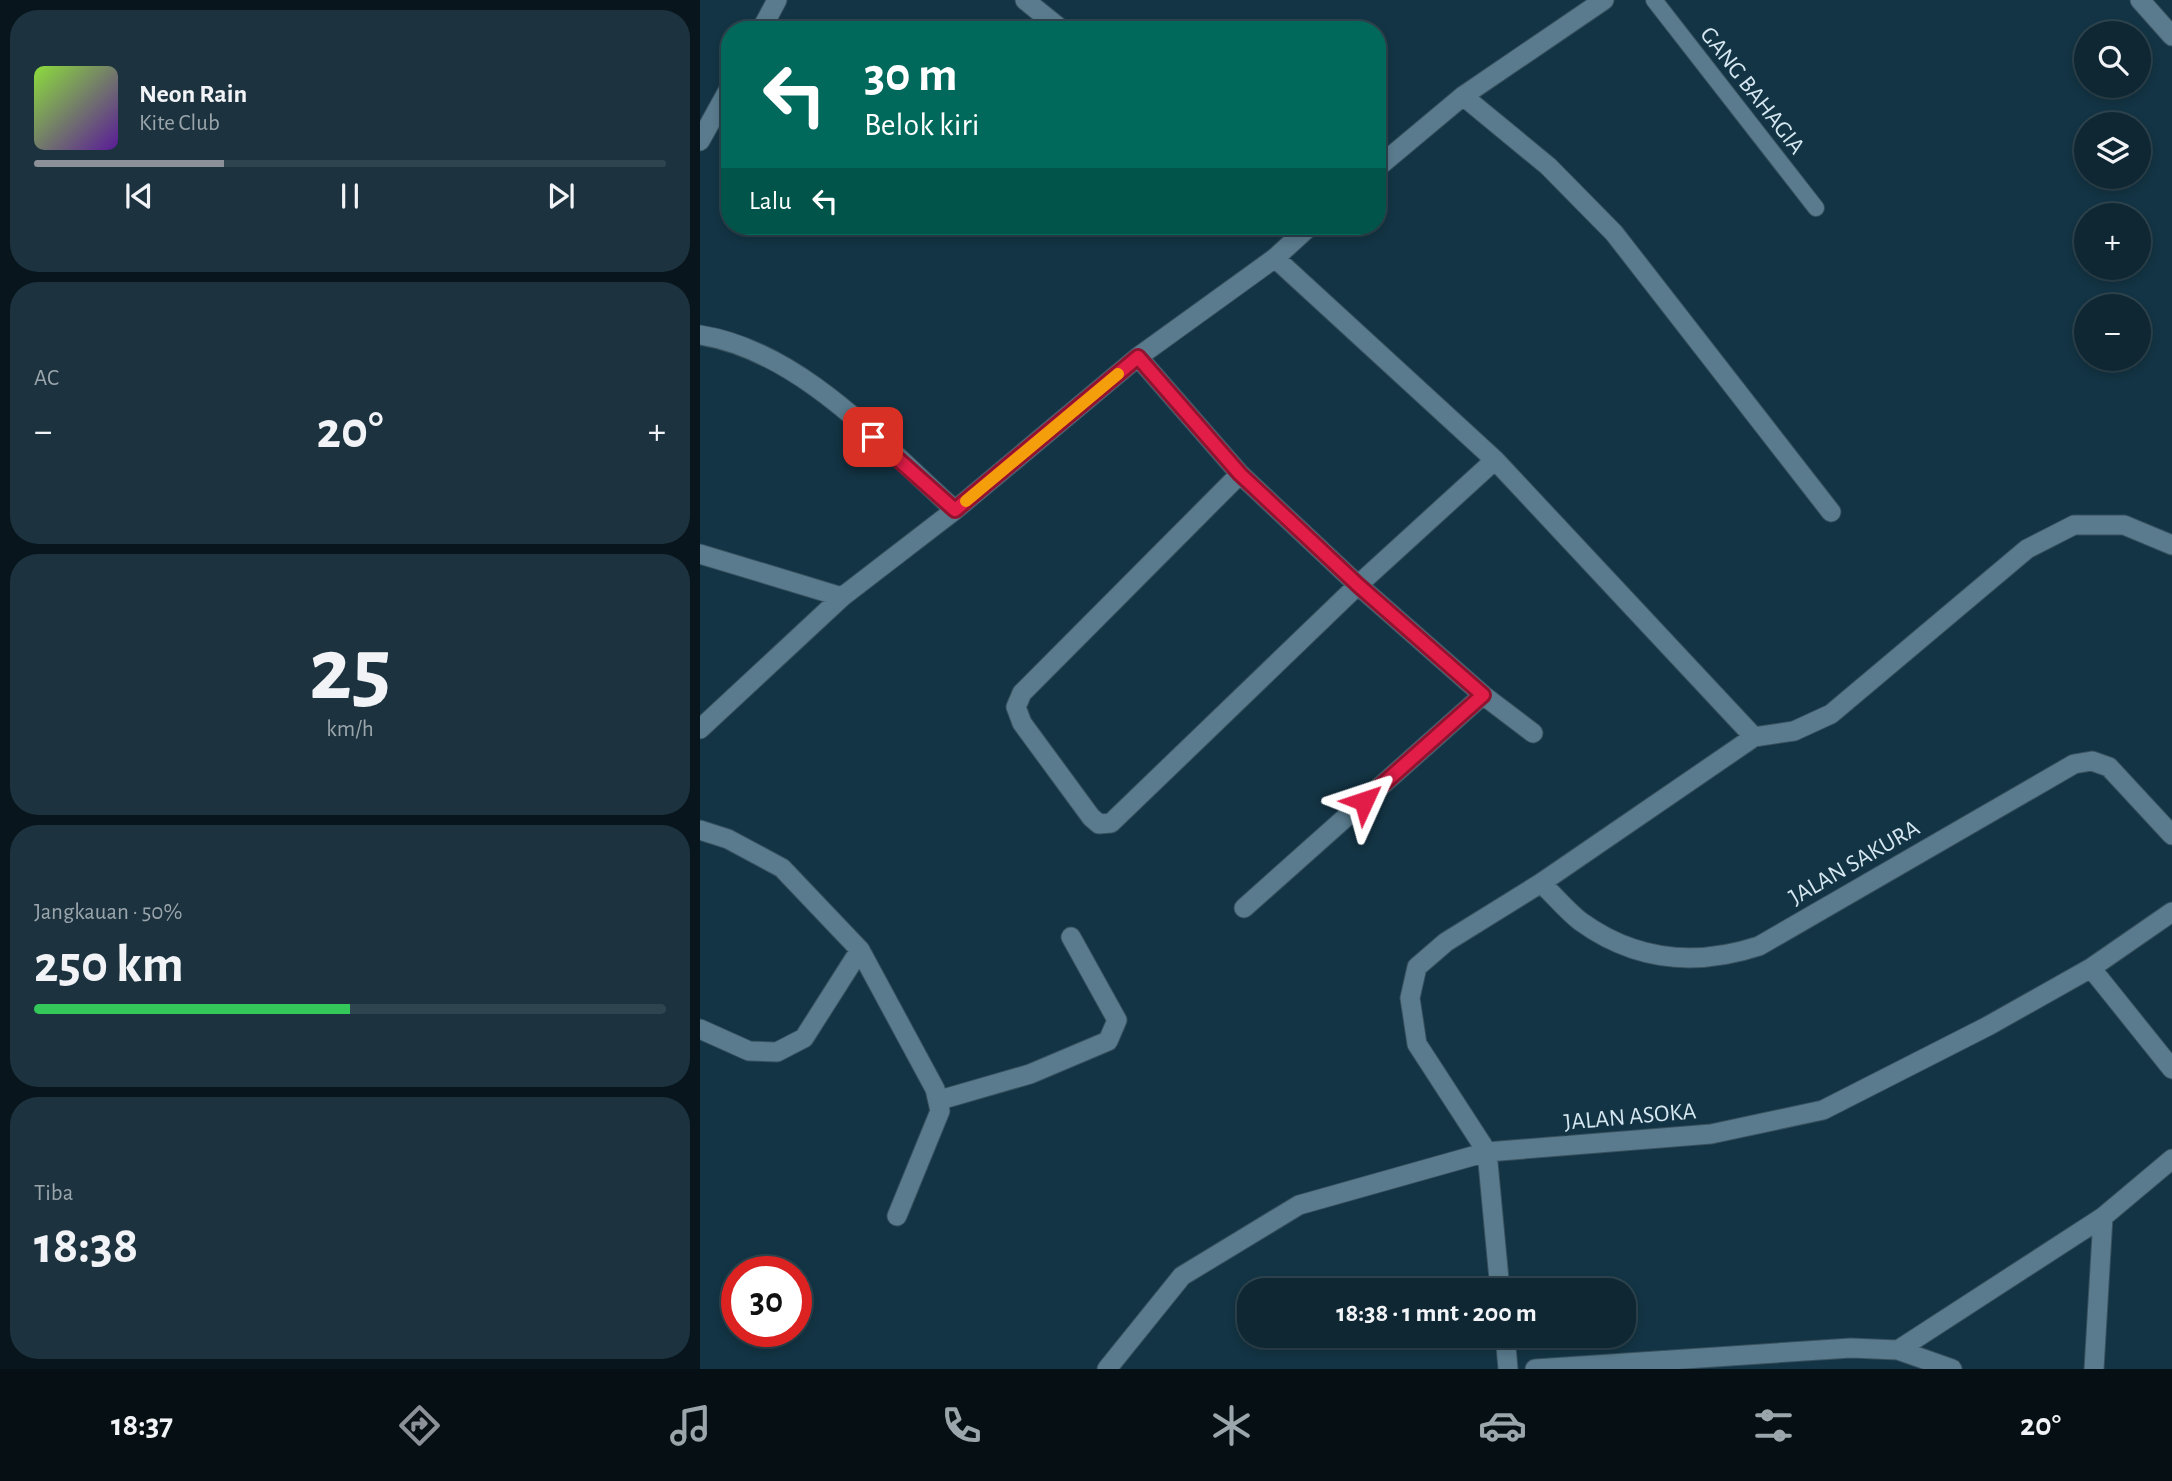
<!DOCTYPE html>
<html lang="id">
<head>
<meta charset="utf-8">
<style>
	body { margin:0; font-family:"Alegreya Sans",sans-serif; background:#1c333f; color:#f1f3f6; height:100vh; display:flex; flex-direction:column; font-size:26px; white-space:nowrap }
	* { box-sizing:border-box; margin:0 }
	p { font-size:23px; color:#9ba5ac }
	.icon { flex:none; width:38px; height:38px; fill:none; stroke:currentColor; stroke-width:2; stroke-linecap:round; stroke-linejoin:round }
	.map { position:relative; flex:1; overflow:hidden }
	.panel { display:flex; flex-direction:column; gap:10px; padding:10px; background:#08151c; width:700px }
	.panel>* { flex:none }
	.top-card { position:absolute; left:21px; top:21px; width:665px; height:214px; border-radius:28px; box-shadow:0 4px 10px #0003,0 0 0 2px #2e444e; background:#00695c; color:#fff; overflow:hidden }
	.buttons { position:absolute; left:1374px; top:21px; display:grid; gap:14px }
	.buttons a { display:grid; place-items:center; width:77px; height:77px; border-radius:50%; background:#0e2733; box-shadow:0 4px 10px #0003,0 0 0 2px #2e444e; font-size:35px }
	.speed { position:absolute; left:21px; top:1256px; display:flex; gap:14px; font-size:35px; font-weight:700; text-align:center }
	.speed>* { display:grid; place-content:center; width:91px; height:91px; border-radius:50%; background:#0e2733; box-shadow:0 4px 10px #0003,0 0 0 2px #2e444e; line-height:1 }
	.speed .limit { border:10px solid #d22; background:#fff; color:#111 }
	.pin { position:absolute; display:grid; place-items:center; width:60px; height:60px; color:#fff; margin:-30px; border-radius:14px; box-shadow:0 4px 10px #0006 }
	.me { position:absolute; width:77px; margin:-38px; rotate:48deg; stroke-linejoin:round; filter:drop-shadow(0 0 5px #0008) }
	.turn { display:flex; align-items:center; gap:24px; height:147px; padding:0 28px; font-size:32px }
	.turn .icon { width:91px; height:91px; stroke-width:2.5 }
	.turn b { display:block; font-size:49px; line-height:60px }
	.then { display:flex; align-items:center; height:66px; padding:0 28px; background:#0003; gap:14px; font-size:26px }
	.big { font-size:52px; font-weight:700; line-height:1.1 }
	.panel .tile { flex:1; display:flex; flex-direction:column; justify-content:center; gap:10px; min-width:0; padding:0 24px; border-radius:28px; background:#1c333f }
	.panel .dial { align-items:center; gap:0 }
	.dial b { font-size:91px; line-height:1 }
	.song { display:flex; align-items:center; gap:21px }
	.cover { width:84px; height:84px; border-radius:10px; background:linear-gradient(135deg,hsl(90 70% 55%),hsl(270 70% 35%)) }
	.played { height:7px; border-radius:4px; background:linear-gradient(90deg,#8c9099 30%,#2e444e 30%) }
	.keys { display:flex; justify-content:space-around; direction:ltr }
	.heat { display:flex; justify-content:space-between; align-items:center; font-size:38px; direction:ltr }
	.charge { height:10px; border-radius:5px; background:linear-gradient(90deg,#34c759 50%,#2e444e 0) }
	.trip { position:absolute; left:537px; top:1278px; width:399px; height:70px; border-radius:28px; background:#0e2733; box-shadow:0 4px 10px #0003,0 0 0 2px #2e444e; font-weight:700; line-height:70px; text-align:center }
	.tabs { display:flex; height:112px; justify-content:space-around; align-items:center; background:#061014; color:#9ba5ac }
	.tabs .icon { width:49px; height:49px }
	.tabs .current { color:#8c9099 }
	.tabs b { font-size:32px; color:#f1f3f6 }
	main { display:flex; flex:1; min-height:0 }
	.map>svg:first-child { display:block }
</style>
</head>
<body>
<main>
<section class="panel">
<div class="tile">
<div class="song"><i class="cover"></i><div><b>Neon Rain</b><p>Kite Club</p></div></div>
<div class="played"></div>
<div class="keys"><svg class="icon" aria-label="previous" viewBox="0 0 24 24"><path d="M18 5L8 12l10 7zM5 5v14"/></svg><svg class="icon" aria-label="pause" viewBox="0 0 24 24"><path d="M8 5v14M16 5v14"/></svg><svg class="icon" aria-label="next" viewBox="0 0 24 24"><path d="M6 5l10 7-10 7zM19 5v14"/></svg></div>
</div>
<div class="tile"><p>AC</p>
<div class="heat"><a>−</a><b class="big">20°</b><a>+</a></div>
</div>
<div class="tile dial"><b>25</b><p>km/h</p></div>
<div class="tile"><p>Jangkauan · 50%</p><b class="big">250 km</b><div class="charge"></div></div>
<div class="tile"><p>Tiba</p><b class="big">18:38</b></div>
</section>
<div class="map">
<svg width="1472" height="1369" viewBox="0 0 1472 1369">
	<rect width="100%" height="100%" fill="#133444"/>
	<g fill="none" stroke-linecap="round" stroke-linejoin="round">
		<!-- service casing -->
		<g stroke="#37505e" stroke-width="18">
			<path id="service" d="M954 0 1116 208"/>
		</g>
		<!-- minor casing -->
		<g stroke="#37505e" stroke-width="21">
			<path id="minor" d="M325 0 362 30
				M1440 0 1472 36
				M61 30 77 0
				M763 96 848 166 914 233 1131 512
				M0 141 30 87
				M677 168 763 96 904 0
				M575 258 795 460 1054 737 1094 731 1131 714 1327 549 1374 525H1424L1472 545
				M0 335C101 351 182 445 255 510
				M438 357 540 474 658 585 783 695 833 733
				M540 474 322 693 316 707 322 723 391 817 399 824 411 823 658 585 795 460
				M0 554 142 597
				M0 729 142 597 255 510 438 357 575 258 610 226
				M0 830 28 839 82 868 160 950 235 1089 240 1111 197 1216
				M841 883C854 895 866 910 880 921 935 961 995 967 1059 946L1374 764 1392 761 1409 767 1472 835
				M544 908 783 695
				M1391 968 1472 1069
				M0 1029 49 1051 77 1052 104 1038 160 950
				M240 1100 330 1074 408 1041 417 1020 371 937
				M800 1290 787 1152 717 1044 710 998 717 967 746 942 841 883 1054 737
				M805 1335 808 1369
				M1198 1350 1403 1217 1472 1159
				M407 1369 482 1276 599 1205 787 1152 1011 1134 1123 1110 1288 1026 1391 968 1472 912
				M835 1369 1151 1348 1198 1350 1252 1369
				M1394 1369 1403 1217"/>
		</g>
		<!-- service -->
		<use href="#service" stroke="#597b8d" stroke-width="16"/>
		<!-- minor -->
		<use href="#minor" stroke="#597b8d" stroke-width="19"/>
	</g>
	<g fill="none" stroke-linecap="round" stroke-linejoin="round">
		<!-- route casing -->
		<g stroke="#92132f" stroke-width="18">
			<path id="route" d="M173 437 255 510 438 357 540 474 658 585 783 695 664 801"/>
		</g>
		<!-- route -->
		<use href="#route" stroke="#e11d48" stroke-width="12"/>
		<!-- slow -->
		<path stroke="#f59e0b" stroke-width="12" d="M266 501 418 374"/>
	</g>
	<g text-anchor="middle" stroke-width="7" stroke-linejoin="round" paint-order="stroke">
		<!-- street labels -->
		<g font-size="24" fill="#d5e7f1" stroke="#133444">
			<text transform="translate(1053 90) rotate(52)" y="8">GANG BAHAGIA</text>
			<text transform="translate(1154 862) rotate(-30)" y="8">JALAN SAKURA</text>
			<text transform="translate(930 1116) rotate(-5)" y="8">JALAN ASOKA</text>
		</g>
	</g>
</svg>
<div class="buttons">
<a><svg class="icon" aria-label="search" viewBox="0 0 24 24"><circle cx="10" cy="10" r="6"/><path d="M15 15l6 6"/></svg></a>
<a><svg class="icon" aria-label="layers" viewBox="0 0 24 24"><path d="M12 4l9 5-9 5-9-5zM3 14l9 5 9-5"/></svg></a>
<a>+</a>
<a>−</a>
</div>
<div class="speed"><div class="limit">30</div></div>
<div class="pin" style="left:173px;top:437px;background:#d93025"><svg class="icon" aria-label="arrive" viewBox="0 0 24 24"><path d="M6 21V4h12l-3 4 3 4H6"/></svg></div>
<svg class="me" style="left:664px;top:801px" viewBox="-20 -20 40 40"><path d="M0-17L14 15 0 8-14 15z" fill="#e11d48" stroke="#fff" stroke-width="4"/></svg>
<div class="trip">18:38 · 1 mnt · 200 m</div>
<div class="top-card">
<div class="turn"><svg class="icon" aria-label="left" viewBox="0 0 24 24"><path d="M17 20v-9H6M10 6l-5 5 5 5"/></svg><div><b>30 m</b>Belok kiri</div></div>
<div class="then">Lalu<svg class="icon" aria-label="left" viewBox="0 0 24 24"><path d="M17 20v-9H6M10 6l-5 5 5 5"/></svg></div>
</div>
</div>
</main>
<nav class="tabs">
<b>18:37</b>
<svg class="icon current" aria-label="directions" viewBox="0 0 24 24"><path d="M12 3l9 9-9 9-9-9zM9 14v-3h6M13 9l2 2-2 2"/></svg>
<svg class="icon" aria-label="music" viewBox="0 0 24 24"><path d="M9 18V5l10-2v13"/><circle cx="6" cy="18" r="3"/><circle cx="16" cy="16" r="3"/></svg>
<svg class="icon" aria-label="phone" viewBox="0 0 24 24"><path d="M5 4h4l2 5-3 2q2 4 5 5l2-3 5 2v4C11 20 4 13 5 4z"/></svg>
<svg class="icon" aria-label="climate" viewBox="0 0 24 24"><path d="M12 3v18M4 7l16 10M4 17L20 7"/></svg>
<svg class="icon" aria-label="car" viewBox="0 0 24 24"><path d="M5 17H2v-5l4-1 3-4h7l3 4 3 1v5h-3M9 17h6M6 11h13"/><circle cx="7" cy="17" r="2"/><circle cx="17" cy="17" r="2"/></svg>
<svg class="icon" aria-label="filters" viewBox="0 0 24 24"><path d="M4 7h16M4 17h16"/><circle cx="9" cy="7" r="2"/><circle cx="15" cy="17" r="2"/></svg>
<b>20°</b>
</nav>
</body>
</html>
